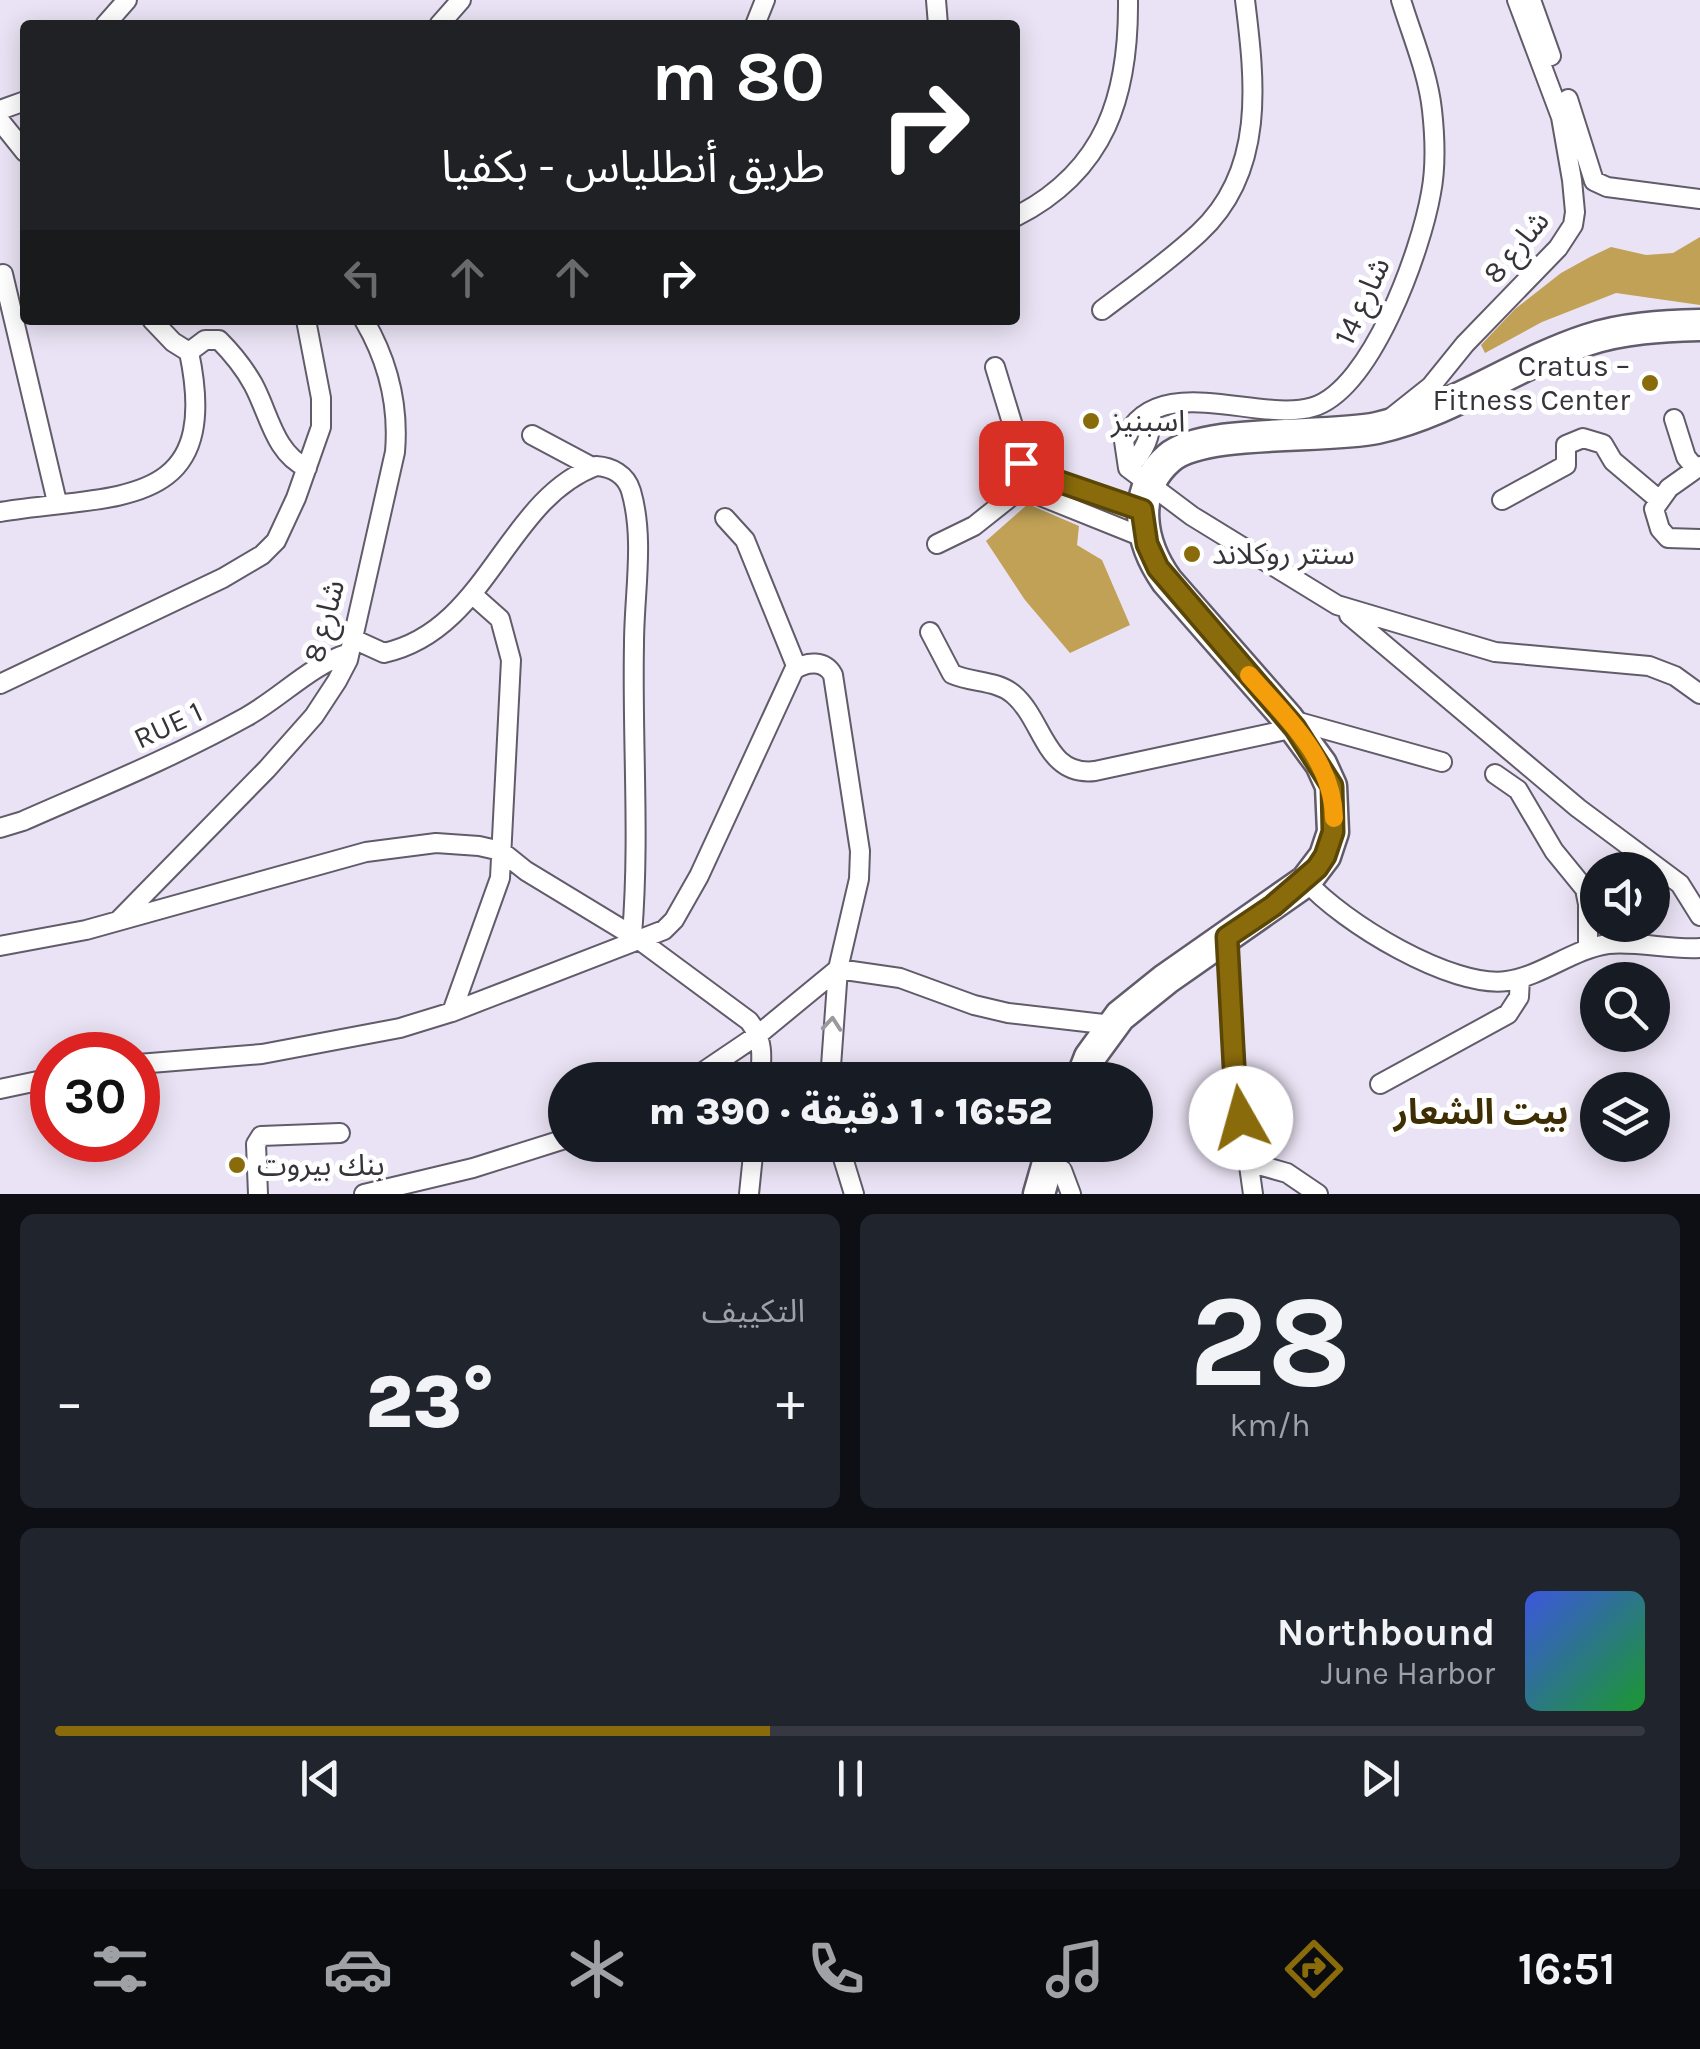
<!DOCTYPE html>
<html lang="ar">
<head>
<meta charset="utf-8">
<style>
	body { margin:0; font-family:Karla,"Noto Sans Arabic",sans-serif; background:#20242c; color:#f1f3f6; direction:rtl; height:100vh; display:flex; flex-direction:column; font-size:38px; white-space:nowrap }
	* { box-sizing:border-box; margin:0 }
	p { font-size:32px; color:#9ea1a6 }
	.icon { flex:none; width:55px; height:55px; fill:none; stroke:currentColor; stroke-width:2; stroke-linecap:round; stroke-linejoin:round }
	.map { position:relative; height:1194px; overflow:hidden; direction:ltr }
	.drawer { display:flex; flex-direction:column; gap:20px; padding:20px; background:#0d0f14; flex:1 }
	.drawer>* { flex:none }
	.hud { position:absolute; left:20px; top:20px; width:1000px; height:305px; border-radius:10px; box-shadow:0 5px 25px #0003; direction:rtl; background:#202124; color:#fff; overflow:hidden }
	.fabs { position:absolute; left:1580px; top:852px; display:grid; gap:20px }
	.fabs a { display:grid; place-items:center; width:90px; height:90px; border-radius:50%; background:#171b24; box-shadow:0 5px 25px #0003; font-size:50px }
	.speed { position:absolute; left:30px; top:1032px; display:flex; gap:20px; font-size:50px; font-weight:700; text-align:center }
	.speed>* { display:grid; place-content:center; width:130px; height:130px; border-radius:50%; background:#171b24; box-shadow:0 5px 25px #0003; line-height:1 }
	.speed .limit { border:15px solid #d22; background:#fff; color:#111 }
	.pin { position:absolute; display:grid; place-items:center; width:85px; height:85px; color:#fff; margin:-42px; border-radius:20px; box-shadow:0 5px 15px #0006 }
	.me { position:absolute; width:110px; margin:-55px; rotate:353deg; stroke-linejoin:round; filter:drop-shadow(0 0 8px #0008) }
	.turn { display:flex; align-items:center; gap:35px; height:210px; padding:0 30px; font-size:45px }
	.turn .icon { width:130px; height:130px; stroke-width:2.5 }
	.turn b { display:block; font-size:70px; line-height:85px }
	.lanes { display:flex; align-items:center; height:95px; padding:0 30px; background:#0003; justify-content:center; gap:50px; direction:ltr }
	.lanes .off { opacity:.35 }
	.big { font-size:75px; font-weight:800; line-height:1.1 }
	.drawer .card { flex:1; display:flex; flex-direction:column; justify-content:center; gap:15px; min-width:0; padding:0 35px; border-radius:15px; background:#20242c }
	.drawer .dial { align-items:center; gap:0 }
	.dial b { font-size:130px; line-height:1 }
	.song { display:flex; align-items:center; gap:30px }
	.cover { width:120px; height:120px; border-radius:15px; background:linear-gradient(135deg,hsl(230 70% 55%),hsl(130 70% 35%)) }
	.played { height:10px; border-radius:5px; background:linear-gradient(90deg,#8a6b0b 45%,#363941 45%) }
	.keys { display:flex; justify-content:space-around; direction:ltr }
	.heat { display:flex; justify-content:space-between; align-items:center; font-size:55px; direction:ltr }
	.drawer .tiles { flex:1; display:grid; gap:20px; grid-template-columns:1fr 1fr }
	.card:last-child { grid-column:span 2 }
	.trip { position:absolute; left:548px; top:1062px; width:605px; height:100px; border-radius:50px; background:#171b24; box-shadow:0 5px 25px #0003; font-weight:800; line-height:100px; text-align:center; direction:rtl }
	.tab-bar { display:flex; height:160px; justify-content:space-around; align-items:center; background:#090b0e; color:#9ea1a6 }
	.tab-bar .icon { width:70px; height:70px }
	.tab-bar .current { color:#8a6b0b }
	.tab-bar b { font-size:45px; color:#f1f3f6 }
	.map>svg:first-child { display:block }
</style>
</head>
<body>
<div class="map">
<svg width="1700" height="1194" viewBox="0 0 1700 1194">
	<rect width="100%" height="100%" fill="#eae3f5"/>
	<!-- forest -->
	<path fill="#c0a155" d="M1700 237V305L1616 293 1542 322 1485 353 1481 345 1515 309 1561 273 1590 257 1611 247 1646 255 1673 253Z
		M1028 504 1079 526 1077 545 1102 560 1130 625 1070 653 1025 600 986 541Z"/>
	<g fill="none" stroke-linecap="round" stroke-linejoin="round">
		<!-- street casing -->
		<g stroke="#615b6a" stroke-width="22">
			<path id="street" d="M936 0 938 25
				M1401 0C1412 36 1428 73 1432 110 1435 137 1436 167 1431 193 1421 250 1372 389 1313 407 1258 424 1155 368 1124 441L1128 468 1192 516 1337 605 1495 652 1649 666 1675 676 1700 694
				M1531 0 1551 56
				M105 25 127 0
				M439 25 461 0
				M755 25 765 0
				M1568 99 1594 181 1607 187 1700 199
				M0 110 25 101
				M0 121 25 152
				M1015 217C1106 171 1129 95 1128 0
				M3 274 57 502
				M1102 310C1135 285 1169 261 1199 233 1266 171 1255 81 1245 0
				M152 320 173 342 189 352
				M995 367 1024 462
				M1392 417 1431 386 1465 344 1558 248 1573 225 1575 212 1572 180 1561 117 1517 0
				M1674 419 1686 457 1696 469
				M532 435 592 467
				M1011 478a16 16 0 1 1 32 0a16 16 0 1 1-32 0Z
				M1700 466 1669 488 1654 509 1660 529 1668 538 1700 539
				M1128 468C1145 452 1152 435 1151 412
				M1043 476 1141 510
				M1033 493 1145 538
				M1502 500 1566 465V445L1583 438 1603 444 1613 461 1658 499
				M0 512C115 493 223 513 189 352L205 340H219C232 353 244 368 253 384 269 413 274 453 307 468
				M725 518 745 540 797 668
				M937 544 974 526 1018 491
				M1349 615 1578 808 1680 884 1700 916
				M930 632 952 674C972 683 996 680 1013 694 1044 720 1045 777 1095 771L1295 728
				M351 638 384 653C488 630 505 500 596 466 611 467 626 474 631 491 645 539 634 594 634 644 632 741 640 838 632 935
				M0 684 223 578 262 555 276 541 296 498 321 427V398L306 320
				M1288 719 1442 762
				M1495 774 1518 790 1554 851 1585 889 1588 904V949
				M0 828 23 821C98 788 174 757 246 717 282 697 309 666 349 653
				M1306 881C1342 922 1452 989 1507 981 1542 976 1573 949 1608 944 1638 941 1670 950 1700 948
				M119 920 267 769 314 716 337 681 348 660 395 452C399 405 388 361 364 320
				M1227 937 1235 1066 1253 1194
				M0 946 86 930 366 852 436 843 479 846 501 851 526 871 638 939 749 1021C764 1040 762 1057 760 1080
				M452 1012 500 878 511 660 500 619 473 595
				M138 1064 262 1054 400 1028 452 1012 664 930 674 920 699 876 794 670C807 661 825 660 833 675L860 851 859 879 838 969 830 1080
				M691 1080 759 1034 838 969 900 978 974 1005 1008 1013 1112 1025
				M1380 1084 1508 1014 1519 997 1520 978
				M0 1089 52 1078
				M839 1145 854 1194
				M1248 1162 1287 1173 1318 1194
				M1062 1170 1071 1194
				M258 1194 256 1144 261 1136 340 1133
				M364 1194 473 1168 565 1139
				M749 1194 754 1145"/>
		</g>
		<!-- highway casing -->
		<g stroke="#615b6a" stroke-width="35">
			<path id="highway" d="M1081 1080 1090 1057 1120 1016 1166 979 1306 881 1325 856 1333 832 1331 786 1321 764 1288 719 1167 581C1140 543 1130 492 1169 458 1204 428 1325 439 1377 428 1453 411 1514 364 1587 340 1623 328 1663 326 1700 325
				M1039 1194 1053 1145"/>
		</g>
		<!-- street -->
		<use href="#street" stroke="#fff" stroke-width="18"/>
		<!-- highway -->
		<use href="#highway" stroke="#fff" stroke-width="30"/>
	</g>
	<!-- one-way arrows -->
	<defs><path id="oneway-chevron" d="M-2-3.5L2.5 0L-2 3.5" fill="none" stroke-width="1.6" stroke-linecap="round" stroke-linejoin="round" transform="scale(2.5)"/></defs>
	<use stroke="#9a999c" href="#oneway-chevron" transform="translate(832 1024) rotate(-85)"/>
	<g fill="none" stroke-linecap="round" stroke-linejoin="round">
		<!-- route casing -->
		<g stroke="#5a4607" stroke-width="25">
			<path id="route" d="M1021 463 1034 464 1043 476 1142 510 1147 544 1158 568 1295 728 1332 786 1333 832 1325 856 1317 868 1273 906 1227 937 1234 1066 1241 1118"/>
		</g>
		<!-- route -->
		<use href="#route" stroke="#8a6b0b" stroke-width="18"/>
		<!-- slow -->
		<path stroke="#f59e0b" stroke-width="18" d="M1249 675C1285 716 1333 759 1334 818"/>
	</g>
	<!-- markers -->
	<g fill="#8a6b0b" stroke="#fff" stroke-width="4">
		<circle cx="1650" cy="383" r="10"/>
		<circle cx="1091" cy="421" r="10"/>
		<circle cx="1192" cy="554" r="10"/>
		<circle cx="237" cy="1165" r="10"/>
	</g>
	<g text-anchor="middle" stroke-width="10" stroke-linejoin="round" paint-order="stroke">
		<!-- street labels -->
		<g font-size="30" fill="#36333a" stroke="#fff">
			<text transform="translate(1516 247) rotate(-50)" y="10">شارع 8</text>
			<text transform="translate(1362 301) rotate(-65)" y="10">شارع 14</text>
			<text transform="translate(324 621) rotate(-75)" y="10">شارع 8</text>
			<text transform="translate(168 725) rotate(-25)" y="10">RUE 1</text>
		</g>
		<!-- poi labels -->
		<g font-size="30" fill="#36333a" stroke="#fff" text-anchor="start">
			<text x="1630" y="376" text-anchor="end">Cratus –<tspan x="1630" dy="34">Fitness Center</tspan></text>
			<text x="1111" y="431">اسبنيز</text>
			<text x="1212" y="564">سنتر روكلاند</text>
			<text x="257" y="1175">بنك بيروت</text>
		</g>
		<!-- quarter labels -->
		<g font-size="35" font-weight="bold" fill="#3d2e04" stroke="#fff">
			<text x="1481" y="1124">بيت الشعار</text>
		</g>
	</g>
</svg>
<div class="fabs">
<a><svg class="icon" aria-label="sound" viewBox="0 0 24 24"><path d="M4 9h4l5-4v14l-5-4H4zM17 9q2 3 0 6"/></svg></a>
<a><svg class="icon" aria-label="search" viewBox="0 0 24 24"><circle cx="10" cy="10" r="6"/><path d="M15 15l6 6"/></svg></a>
<a><svg class="icon" aria-label="layers" viewBox="0 0 24 24"><path d="M12 4l9 5-9 5-9-5zM3 14l9 5 9-5"/></svg></a>
</div>
<div class="speed"><div class="limit">30</div></div>
<div class="pin" style="left:1021px;top:463px;background:#d93025"><svg class="icon" aria-label="arrive" viewBox="0 0 24 24"><path d="M6 21V4h12l-3 4 3 4H6"/></svg></div>
<svg class="me" style="left:1241px;top:1118px" viewBox="-20 -20 40 40"><circle r="19" fill="#fff"/><path d="M0-13L10 11 0 6-10 11z" fill="#8a6b0b"/></svg>
<div class="trip">16:52 · 1 دقيقة · 390 m</div>
<div class="hud">
<div class="turn"><svg class="icon" aria-label="right" viewBox="0 0 24 24"><path d="M7 20v-9h11M14 6l5 5-5 5"/></svg><div><b>80 m</b>طريق أنطلياس - بكفيا</div></div>
<div class="lanes"><svg class="icon off" aria-label="left" viewBox="0 0 24 24"><path d="M17 20v-9H6M10 6l-5 5 5 5"/></svg><svg class="icon off" aria-label="ahead" viewBox="0 0 24 24"><path d="M12 20V5M6 11l6-6 6 6"/></svg><svg class="icon off" aria-label="ahead" viewBox="0 0 24 24"><path d="M12 20V5M6 11l6-6 6 6"/></svg><svg class="icon" aria-label="right" viewBox="0 0 24 24"><path d="M7 20v-9h11M14 6l5 5-5 5"/></svg></div>
</div>
</div>
<section class="drawer">
<div class="tiles">
<div class="card dial"><b>28</b><p>km/h</p></div>
<div class="card"><p>التكييف</p>
<div class="heat"><a>−</a><b class="big">23°</b><a>+</a></div>
</div>
<div class="card">
<div class="song"><i class="cover"></i><div><b>Northbound</b><p>June Harbor</p></div></div>
<div class="played"></div>
<div class="keys"><svg class="icon" aria-label="previous" viewBox="0 0 24 24"><path d="M18 5L8 12l10 7zM5 5v14"/></svg><svg class="icon" aria-label="pause" viewBox="0 0 24 24"><path d="M8 5v14M16 5v14"/></svg><svg class="icon" aria-label="next" viewBox="0 0 24 24"><path d="M6 5l10 7-10 7zM19 5v14"/></svg></div>
</div>
</div>
</section>
<nav class="tab-bar">
<b>16:51</b>
<svg class="icon current" aria-label="directions" viewBox="0 0 24 24"><path d="M12 3l9 9-9 9-9-9zM9 14v-3h6M13 9l2 2-2 2"/></svg>
<svg class="icon" aria-label="music" viewBox="0 0 24 24"><path d="M9 18V5l10-2v13"/><circle cx="6" cy="18" r="3"/><circle cx="16" cy="16" r="3"/></svg>
<svg class="icon" aria-label="phone" viewBox="0 0 24 24"><path d="M5 4h4l2 5-3 2q2 4 5 5l2-3 5 2v4C11 20 4 13 5 4z"/></svg>
<svg class="icon" aria-label="climate" viewBox="0 0 24 24"><path d="M12 3v18M4 7l16 10M4 17L20 7"/></svg>
<svg class="icon" aria-label="car" viewBox="0 0 24 24"><path d="M5 17H2v-5l4-1 3-4h7l3 4 3 1v5h-3M9 17h6M6 11h13"/><circle cx="7" cy="17" r="2"/><circle cx="17" cy="17" r="2"/></svg>
<svg class="icon" aria-label="filters" viewBox="0 0 24 24"><path d="M4 7h16M4 17h16"/><circle cx="9" cy="7" r="2"/><circle cx="15" cy="17" r="2"/></svg>
</nav>
</body>
</html>
